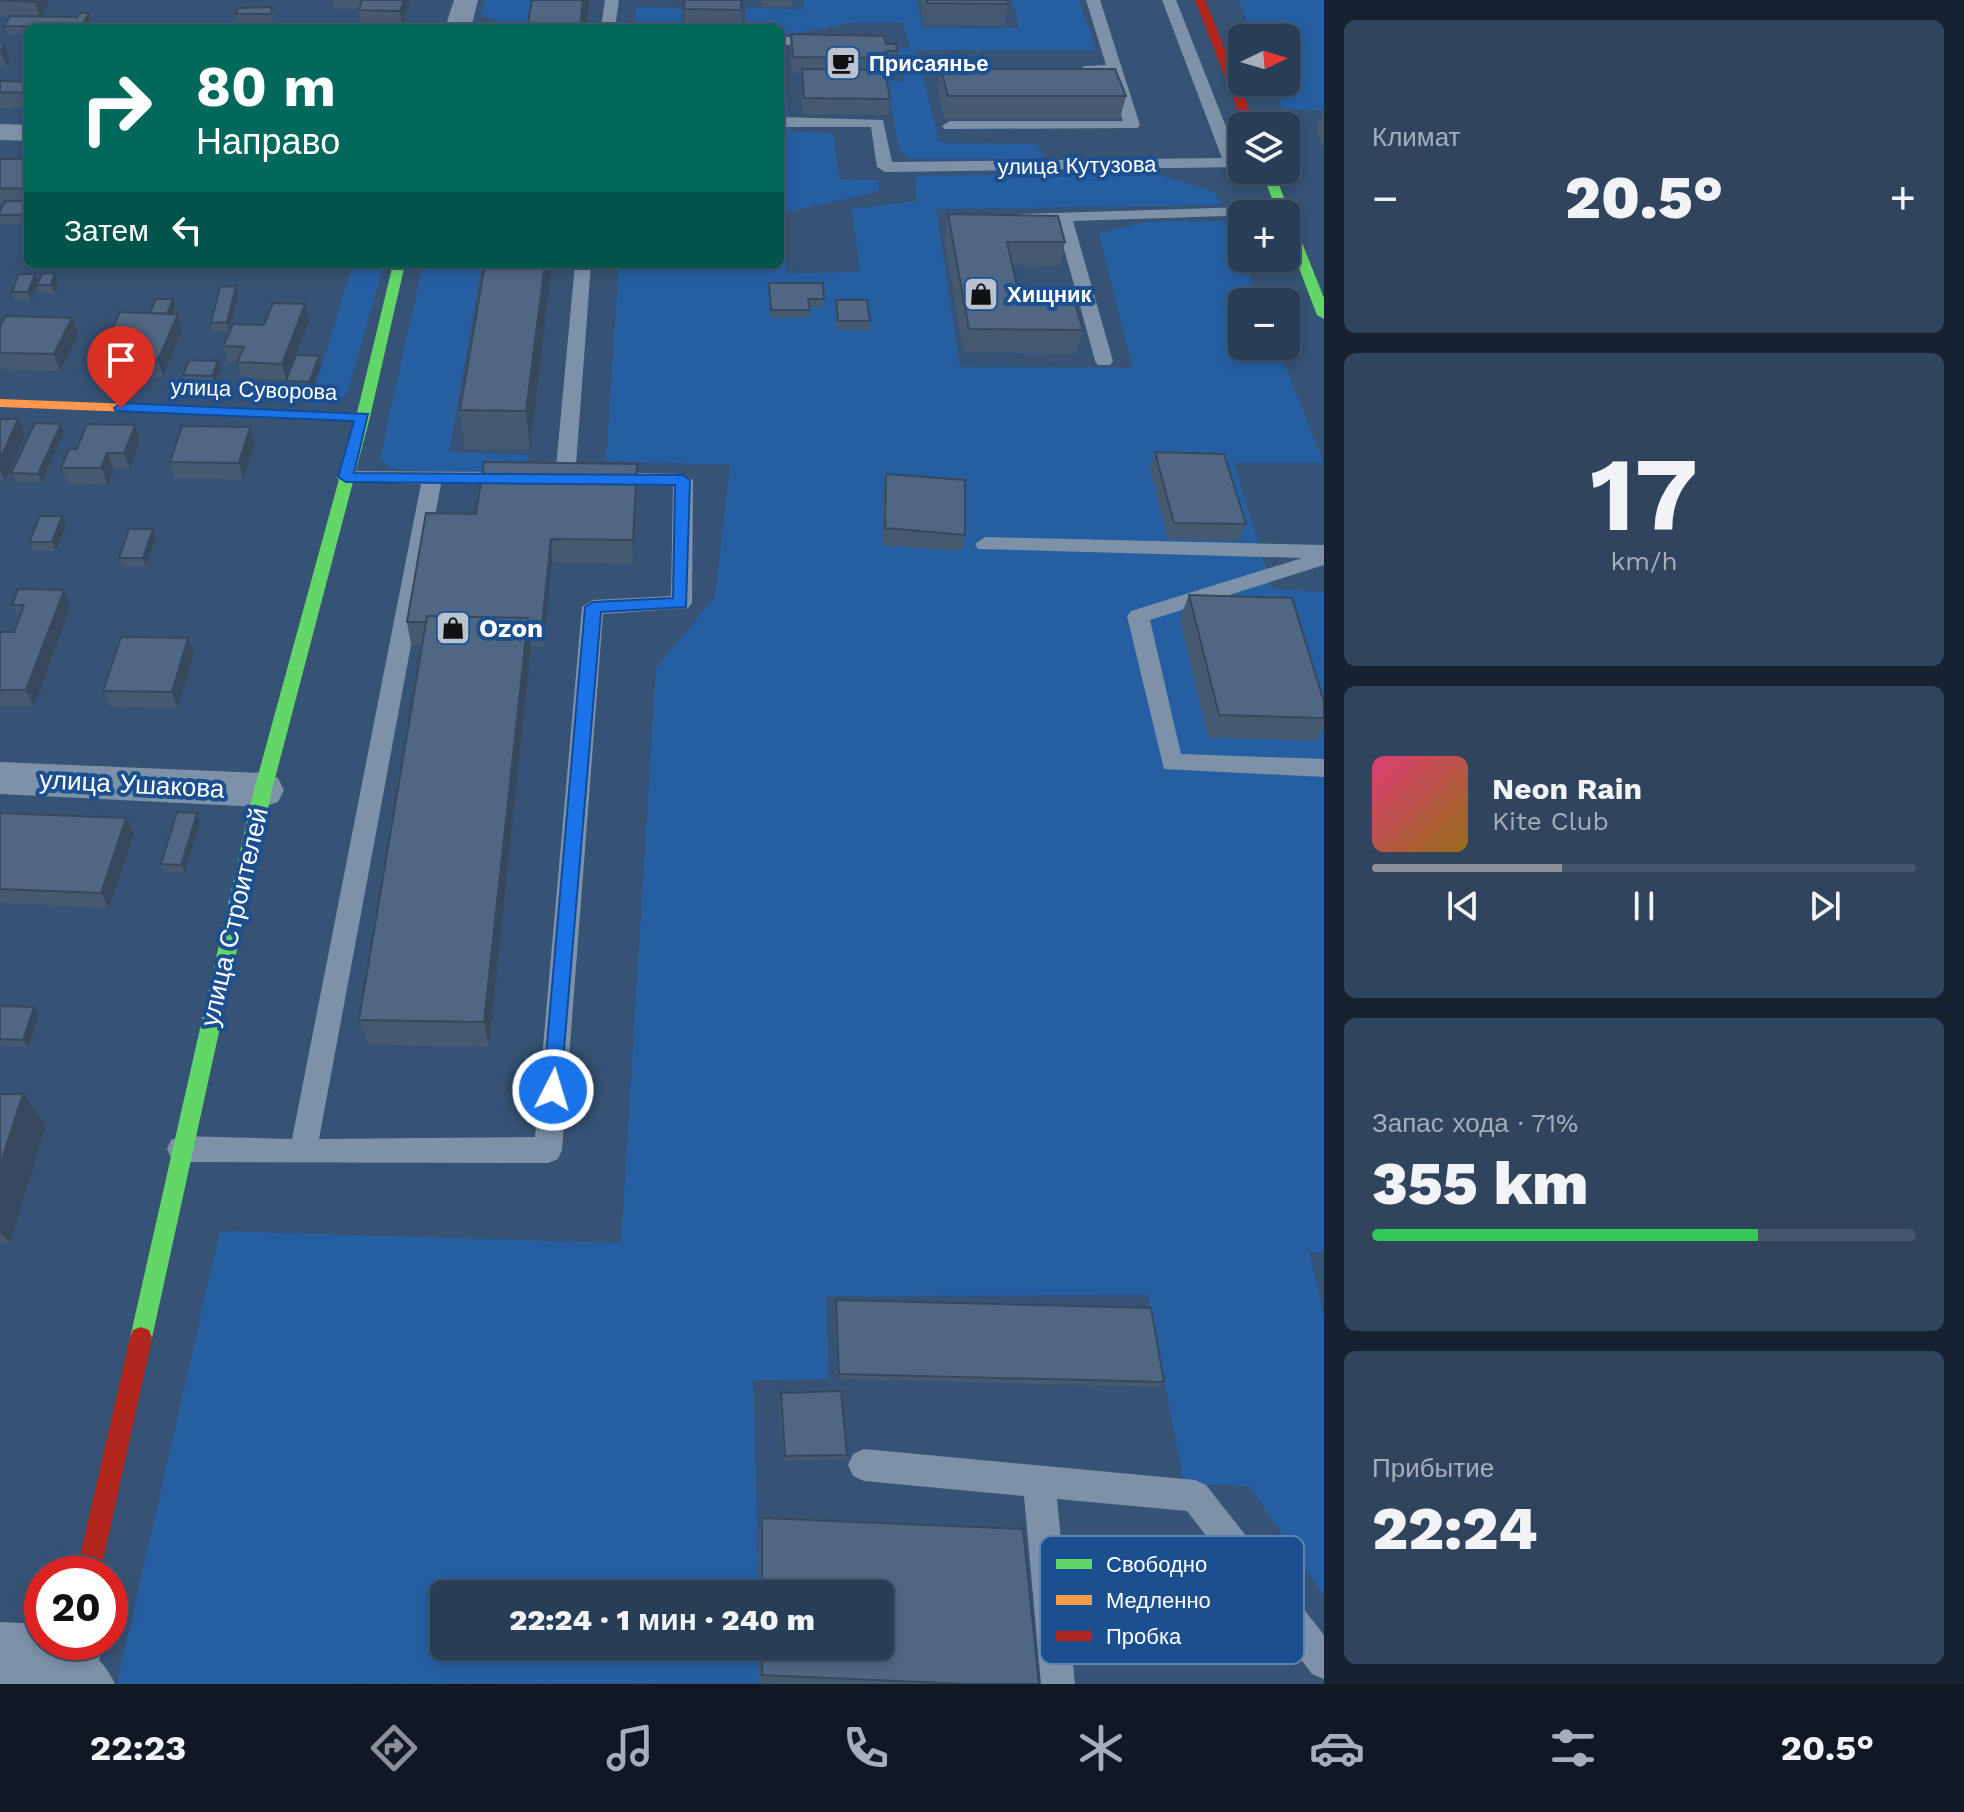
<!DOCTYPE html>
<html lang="ru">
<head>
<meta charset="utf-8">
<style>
	body { margin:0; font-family:"Work Sans",sans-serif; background:#30455d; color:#f1f3f6; height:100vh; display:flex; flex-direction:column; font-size:30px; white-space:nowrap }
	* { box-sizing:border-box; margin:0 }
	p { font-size:26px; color:#a5aeba }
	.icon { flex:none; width:44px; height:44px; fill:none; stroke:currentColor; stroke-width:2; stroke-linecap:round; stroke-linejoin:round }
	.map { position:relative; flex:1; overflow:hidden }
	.sheet { display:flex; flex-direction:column; gap:20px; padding:20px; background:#162230; width:640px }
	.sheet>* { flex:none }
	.banner { position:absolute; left:24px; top:24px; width:760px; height:244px; border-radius:12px; box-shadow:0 4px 12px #0003,0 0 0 2px #44576d; background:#00695c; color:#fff; overflow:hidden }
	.needle { width:52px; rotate:85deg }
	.buttons { position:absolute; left:1228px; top:24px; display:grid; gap:16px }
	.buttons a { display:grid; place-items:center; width:72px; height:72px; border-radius:12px; background:#283e57; box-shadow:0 4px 12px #0003,0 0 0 2px #44576d; font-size:40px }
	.speed { position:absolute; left:24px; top:1556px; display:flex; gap:16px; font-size:40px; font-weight:700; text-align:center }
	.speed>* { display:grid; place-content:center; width:104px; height:104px; border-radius:50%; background:#283e57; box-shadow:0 4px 12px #0003,0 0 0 2px #44576d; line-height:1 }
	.speed .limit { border:12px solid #d22; background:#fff; color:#111 }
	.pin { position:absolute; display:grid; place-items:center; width:68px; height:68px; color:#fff; margin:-82px -34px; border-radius:50% 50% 50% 0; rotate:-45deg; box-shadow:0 0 8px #0007 }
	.pin .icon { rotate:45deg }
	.me { position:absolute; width:88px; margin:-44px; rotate:5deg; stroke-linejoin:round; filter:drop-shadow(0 0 6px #0008) }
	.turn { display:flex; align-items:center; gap:28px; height:168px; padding:0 40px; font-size:36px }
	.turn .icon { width:104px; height:104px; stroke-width:2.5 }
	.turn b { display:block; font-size:56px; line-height:68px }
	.then { display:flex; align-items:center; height:76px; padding:0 40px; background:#0003; gap:16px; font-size:30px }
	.big { font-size:60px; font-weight:800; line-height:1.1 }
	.sheet .widget { flex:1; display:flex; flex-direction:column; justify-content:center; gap:12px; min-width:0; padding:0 28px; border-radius:12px; background:#30455d }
	.sheet .dial { align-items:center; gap:0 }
	.dial b { font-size:104px; line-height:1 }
	.song { display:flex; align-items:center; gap:24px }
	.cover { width:96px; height:96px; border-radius:12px; background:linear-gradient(135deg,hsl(340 70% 55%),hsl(40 70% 35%)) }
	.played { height:8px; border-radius:4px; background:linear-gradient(90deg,#8c9099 35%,#44576d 35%) }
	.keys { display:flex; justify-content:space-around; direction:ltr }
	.heat { display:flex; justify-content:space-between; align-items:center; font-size:44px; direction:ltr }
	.charge { height:12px; border-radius:6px; background:linear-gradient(90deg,#34c759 71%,#44576d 0) }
	.trip { position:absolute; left:430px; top:1580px; width:464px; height:80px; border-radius:12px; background:#283e57; box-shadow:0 4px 12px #0003,0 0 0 2px #44576d; font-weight:800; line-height:80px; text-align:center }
	.tabs { display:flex; height:128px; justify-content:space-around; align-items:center; background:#101923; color:#a5aeba }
	.tabs .icon { width:56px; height:56px }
	.tabs .current { color:#8c9099 }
	.tabs b { font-size:36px; color:#f1f3f6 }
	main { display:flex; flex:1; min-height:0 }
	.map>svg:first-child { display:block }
</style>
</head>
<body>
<main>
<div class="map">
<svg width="1324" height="1684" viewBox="0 0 1324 1684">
	<rect width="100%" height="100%" fill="#365274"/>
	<!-- green -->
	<path fill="#265fa1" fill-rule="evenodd" d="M485 0H531L527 28H499V21L481 15Z
		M804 0H917L923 28H1019L1012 0H1079L1096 50H916L940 143 1037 144 1044 156 1039 159H910L899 149 887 81H905L897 49 910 48 903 23H852L780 36V28H635L636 7 681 8V26L746 27V8L804 9Z
		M1239 0H1324V110L1283 109 1271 82H1286V38H1253Z
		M780 39 791 132 833 133 839 179 877 180 880 191 783 213 786 273 860 272 852 209 917 201 915 176 1150 172 1215 192 1221 205 936 209 960 367 1133 368 1099 233 1147 222 1227 221 1260 302H1242V346H1277L1324 463H1234L1272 589 1324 592V1252H1309L1324 1313V1596L1249 1486 1184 1484 1148 1295 826 1296 829 1379 753 1380 759 1594H444V1646H759V1683L117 1684 220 1231 621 1243 656 668 715 597 730 465 606 461 619 264H780ZM884 491 962 551 883 545Z
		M353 264H384L347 394 332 403 310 405Z
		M423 264H482L449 452 529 455 526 473 399 470 390 468 380 458Z"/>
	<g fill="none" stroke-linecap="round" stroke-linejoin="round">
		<!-- lane -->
		<path fill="#7d92a8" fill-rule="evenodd" d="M605 0H619L615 28H601Z
			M1086 0H1100L1140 125 1137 128 945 129 942 126 950 121H1123L1108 74H1085L1078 70 1085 66 1106 65Z
			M1162 0H1176L1238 157H1242V167L885 172 877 167 871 127H780V117L883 120 892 162 1222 158Z
			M780 37H822L829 41 822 45H780Z
			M1283 206 1291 211 1289 214 1073 221 1113 361 1110 365H1098L1095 361 1078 298 1017 297 1008 292 1017 287 1075 288 1056 221 1020 220V214Z
			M575 264H591L575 478 565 484 555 478Z
			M346 471 515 472 525 478 515 484H441L319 1139 535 1137 582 607 593 600 671 596 673 486 604 484 594 478 604 472 683 474 693 480 692 603 688 608 603 614 562 1150 558 1159 548 1163 181 1162 171 1158 167 1149 171 1140 181 1136 292 1139 421 484 339 481 336 477Z
			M985 537 1324 545V565L1150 620 1181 754 1324 759V777L1164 769 1127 616 1131 611 1302 558 978 549 975 544Z
			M864 1449 1195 1480 1206 1485 1324 1635V1679L1312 1674 1187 1511 1057 1499 1075 1684H1041L1024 1496 864 1481 853 1476 848 1465 853 1454Z
			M64 1642C86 1642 107 1665 115 1684H73L57 1669 52 1657 57 1645Z"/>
		<!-- street -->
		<path fill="#7d92a8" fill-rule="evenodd" d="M454 0H478L471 28H445Z
			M0 124 28 125V141L0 140Z
			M0 762 263 773 278 778 284 790 278 802 263 807 0 794Z
			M0 1622 42 1624V1642H94L100 1657 91 1679 79 1684H0Z"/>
		<!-- fast -->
		<path fill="#63d668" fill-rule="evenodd" d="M1261 170H1273L1324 298V319L1317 315 1286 234V214H1278Z
			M393 264H405L370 417 272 790 152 1338 149 1346 141 1349 133 1346 130 1338 254 790 356 417Z"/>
		<!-- slow -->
		<path fill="#ff974d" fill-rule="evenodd" d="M0 399 363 413 370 417 363 421 0 407Z"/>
		<!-- jam -->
		<path fill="#b3261e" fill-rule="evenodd" d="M1195 0H1205L1256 126H1244Z
			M141 1327 149 1330 152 1338 100 1574H76L130 1338 133 1330Z"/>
	</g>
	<!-- wall -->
	<path fill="#455971" d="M0 0H48L49 3 40 16 77 17 89 13 91 20 87 28H28V34H7L4 26 10 16H0Z
		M332 0H410L402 26 361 25 359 9H334Z
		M685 0H741V25L684 24Z
		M761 0H792V7H761Z
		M920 0H1007L1008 4 1004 26 924 25Z
		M272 7 274 15 272 22H237L236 14Z
		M791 34 886 44 897 51 895 66H886V71L890 99 888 115 803 114 801 85 802 73H792L790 50Z
		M0 43 10 58 6 66H0Z
		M941 69 1126 96 1120 119H944L938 91Z
		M0 81H28V108H0Z
		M1324 108V150L1316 131Z
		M0 159H28V217L24 224H1L0 221V211L3 204H0Z
		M948 214 1065 242 1060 266 1012 265 1020 299 1083 330 1076 354 964 352 944 238Z
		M552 264 530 450 465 449 460 410Z
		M55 273 58 282 55 293H40L37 285Z
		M35 274 38 282 31 300 15 301 12 292Z
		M769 283 824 299 823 307H809V318H770Z
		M236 286 238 295 229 331H213L211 323Z
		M173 299 175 307 173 314H178L182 330 163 377 121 376 115 359 117 356H113L107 340Z
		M836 300 870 321 869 330 837 329 835 308Z
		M305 304 309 321 290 370 319 356 321 365 311 391 288 389 286 380 242 378 238 363 228 362 223 346Z
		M0 326 78 335 60 371 0 369Z
		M221 369 214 384 185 383 183 375Z
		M0 419 25 435 5 481H0Z
		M61 424 64 432 42 482H15L11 473Z
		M140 441 130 469H114L108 485 68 484 61 468 77 449Z
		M255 444 243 480 175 478 170 462Z
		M1155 452 1246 524 1239 541 1168 539 1150 469Z
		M886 474 965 535 962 551 882 545 883 491Z
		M637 487 633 564 552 562 544 647H531L489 1047 368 1045 359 1020 422 645H411L407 622 476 514Z
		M66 525 56 551H33L29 542Z
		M153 529 156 538 146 566H122L119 558Z
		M1189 595 1324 702V728L1317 741 1208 737 1180 618Z
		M12 605 71 606 34 706H0V632H14L19 620Z
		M188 638 194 654 178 708 110 707 103 691Z
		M0 813 126 818 134 834 109 908 0 903Z
		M200 821 185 873 164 872 161 864Z
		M0 1006 34 1007 39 1014 28 1047 0 1046Z
		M0 1094 46 1125 10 1243H0Z
		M836 1300 1164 1382 1160 1387 838 1379 834 1306Z
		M781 1393 847 1455 845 1459 783 1461 779 1398Z
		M762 1518 1039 1684H786L759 1683V1646H880V1594H759V1529Z"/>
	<!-- shaded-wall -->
	<path fill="#38485c" d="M36 0H48L49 3 40 17 35 2Z
		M404 0H410L402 26 400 11Z
		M583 0H589L586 28H580Z
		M89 13 91 20 87 28H82Z
		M5 43 10 58 6 66 0 50Z
		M28 203V217L24 224 21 215Z
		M545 264H552L530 450 526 411Z
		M55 273 58 282 55 293 51 285Z
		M35 274 38 282 31 300 28 292Z
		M236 286 238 295 229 331 227 322Z
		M173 299 175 307 168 327 165 319Z
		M305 304 309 321 286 380 282 364Z
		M178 314 182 330 163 377 158 360Z
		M72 318 78 335 60 371 54 354Z
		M319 356 321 365 311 391 309 382Z
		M218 361 221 369 214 384 212 376Z
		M18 419 25 435 5 481 0 470V460Z
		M61 424 64 432 42 482 38 474Z
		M135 425 140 441 130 469 124 453Z
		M250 427 255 444 243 480 239 463Z
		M107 453 114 469 108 485 101 468Z
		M637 464V487L633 564V540Z
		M62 516 66 525 56 551 52 542Z
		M153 529 156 538 146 566 143 558Z
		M551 539 552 562 544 647 542 624Z
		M64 590 71 606 34 706 26 690Z
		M528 618 531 647 489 1047 484 1022Z
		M188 638 194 654 178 708 172 692Z
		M197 813 200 821 185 873 181 865Z
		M126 818 134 834 109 908 101 893Z
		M34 1007 39 1014 28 1047 23 1040Z
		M23 1094 46 1125 10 1243 0 1233V1165Z"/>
	<!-- building -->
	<path fill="#506783" stroke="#38485c" stroke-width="2" d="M0 0H36L35 2Z
		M362 0H404L400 11 359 10Z
		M532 0H583L580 28H527Z
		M685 0H741V10L684 9Z
		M927 0H1007L1008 4 927 3Z
		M272 7 271 14H236L238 8Z
		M80 13H89L81 27 4 26 10 16 77 17Z
		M346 26 418 28H345Z
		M791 34 884 36 886 44H896L897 51H886L887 58 793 57Z
		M802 69 885 70 890 99 804 98Z
		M941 69H1115L1126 96H948Z
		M0 81 28 82V93L0 92Z
		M0 159H28V189L0 188Z
		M5 201H28V203L21 215H0V211Z
		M948 214 1058 216 1065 242H1007L1020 299 1074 300 1083 330 969 329Z
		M485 264H545L526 411 460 410Z
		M55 273 51 285H37L42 274Z
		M19 274H35L28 292H12Z
		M769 283H823L824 299H808L810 310H771Z
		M236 286 227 322 211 323 220 287Z
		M156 299H173L167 314 150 313Z
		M836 300H867L870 321H838Z
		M273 303 305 304 282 364 237 362 244 347 223 346 233 324 264 325Z
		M120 312 178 314 158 360 115 359 124 340H107Z
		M5 316 72 318 54 354 0 353V326Z
		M296 355 319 356 309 382 286 381Z
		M189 360 218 361 212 376 183 375Z
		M0 419H18L0 460Z
		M35 423 61 424 38 474 11 473Z
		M87 424 135 425 124 453H107L101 468H61L69 449H77Z
		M182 426 250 427 239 463 170 462Z
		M1155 452 1224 454 1246 524 1174 523Z
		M484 462 637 464 633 540 551 539 542 624H529L528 618 427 616 426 622H407L426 513 476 514Z
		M886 474 965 480V535L885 528Z
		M40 516H62L52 542H29Z
		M129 529H153L143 558H119Z
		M18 589 64 590 26 690H0V632H14L24 605H12Z
		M1189 595 1292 598 1324 702V718L1219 715Z
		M427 616 528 618 484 1022 359 1020Z
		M121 637 188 638 172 692 103 691Z
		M177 812 197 813 181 865 161 864Z
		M0 813 126 818 101 893 0 889Z
		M0 1006 34 1007 23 1040 0 1039Z
		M0 1094H23L0 1165Z
		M836 1300 1151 1308 1164 1382 839 1374Z
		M841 1391 847 1455 785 1456 781 1393Z
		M762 1518 1023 1529 1039 1684H965L762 1675V1646H880V1594H762Z"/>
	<!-- route -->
	<path fill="#1a73e8" stroke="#114b97" stroke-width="2" d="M121 403 368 414 354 473 683 475 690 480 686 607 601 612 560 1096 553 1099 546 1096 543 1090 585 607 593 602 673 598 675 485 346 482 338 477 354 421 116 411 114 408Z"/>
	<!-- icons -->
	<defs>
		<g id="cafe-square" transform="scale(1.8)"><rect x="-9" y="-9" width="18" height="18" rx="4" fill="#b9c2ce" stroke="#1b4f8f"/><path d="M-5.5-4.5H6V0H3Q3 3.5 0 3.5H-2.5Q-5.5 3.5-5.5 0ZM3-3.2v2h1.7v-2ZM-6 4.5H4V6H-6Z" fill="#111"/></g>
		<g id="shop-square" transform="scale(1.8)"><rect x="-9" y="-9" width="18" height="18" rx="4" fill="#b9c2ce" stroke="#1b4f8f"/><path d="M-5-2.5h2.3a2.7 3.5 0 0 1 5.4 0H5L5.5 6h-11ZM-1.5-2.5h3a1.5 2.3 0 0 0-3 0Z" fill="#111"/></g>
	</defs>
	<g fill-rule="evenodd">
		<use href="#cafe-square" x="843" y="63"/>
		<use href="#shop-square" x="981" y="294"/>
		<use href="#shop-square" x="453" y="628"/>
	</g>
	<g text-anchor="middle" stroke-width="8" stroke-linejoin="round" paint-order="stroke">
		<!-- far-poi labels -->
		<g font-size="22" font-weight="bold" fill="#fff" stroke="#1b4f8f" text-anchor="start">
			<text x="869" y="71">Присаянье</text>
			<text x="1007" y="302">Хищник</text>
		</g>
		<!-- far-street labels -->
		<g font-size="22" fill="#fff" stroke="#1b4f8f">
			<text transform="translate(1077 165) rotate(-1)" y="8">улица Кутузова</text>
			<text transform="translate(254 389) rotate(2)" y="8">улица Суворова</text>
		</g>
		<!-- poi labels -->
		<g font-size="26" font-weight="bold" fill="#fff" stroke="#1b4f8f" text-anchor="start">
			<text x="479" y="637">Ozon</text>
		</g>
		<!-- street labels -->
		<g font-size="26" fill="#fff" stroke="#1b4f8f">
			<text transform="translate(132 784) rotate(3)" y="9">улица Ушакова</text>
			<text transform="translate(234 917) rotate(-77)" y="9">улица Строителей</text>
		</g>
	</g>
	<!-- legend -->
	<rect x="1040" y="1536" width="264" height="128" rx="12" fill="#1b4f8f" stroke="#5f84b1" stroke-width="2"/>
	<rect x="1056" y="1559" width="36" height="10" fill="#63d668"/>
	<rect x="1056" y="1595" width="36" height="10" fill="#ff974d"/>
	<rect x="1056" y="1631" width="36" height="10" fill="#b3261e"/>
	<g font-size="22" fill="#fff">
		<text x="1106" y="1572">Свободно</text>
		<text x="1106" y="1608">Медленно</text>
		<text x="1106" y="1644">Пробка</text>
	</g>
</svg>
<div class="buttons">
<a><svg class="needle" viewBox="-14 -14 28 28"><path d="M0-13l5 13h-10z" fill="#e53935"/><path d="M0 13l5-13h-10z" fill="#a5aeba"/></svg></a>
<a><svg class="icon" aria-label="layers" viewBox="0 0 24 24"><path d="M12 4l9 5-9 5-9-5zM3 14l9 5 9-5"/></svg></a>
<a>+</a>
<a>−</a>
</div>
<div class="speed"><div class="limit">20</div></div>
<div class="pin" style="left:121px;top:408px;background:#d93025"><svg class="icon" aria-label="arrive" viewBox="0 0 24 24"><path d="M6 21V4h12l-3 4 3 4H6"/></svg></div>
<svg class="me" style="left:553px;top:1090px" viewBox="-20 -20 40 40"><circle r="17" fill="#1a73e8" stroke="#fff" stroke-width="3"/><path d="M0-11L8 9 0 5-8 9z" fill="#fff"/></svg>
<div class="trip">22:24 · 1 мин · 240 m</div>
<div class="banner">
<div class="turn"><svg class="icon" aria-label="right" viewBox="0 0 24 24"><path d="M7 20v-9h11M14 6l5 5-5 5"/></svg><div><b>80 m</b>Направо</div></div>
<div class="then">Затем<svg class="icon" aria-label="left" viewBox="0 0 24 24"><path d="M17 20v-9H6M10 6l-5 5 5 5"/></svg></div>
</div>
</div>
<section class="sheet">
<div class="widget"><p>Климат</p>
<div class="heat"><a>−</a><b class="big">20.5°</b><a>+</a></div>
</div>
<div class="widget dial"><b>17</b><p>km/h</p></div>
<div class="widget">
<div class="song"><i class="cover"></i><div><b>Neon Rain</b><p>Kite Club</p></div></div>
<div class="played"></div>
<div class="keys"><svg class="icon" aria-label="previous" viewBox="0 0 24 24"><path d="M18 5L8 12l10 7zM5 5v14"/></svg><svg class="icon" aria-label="pause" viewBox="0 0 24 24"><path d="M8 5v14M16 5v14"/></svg><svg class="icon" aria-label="next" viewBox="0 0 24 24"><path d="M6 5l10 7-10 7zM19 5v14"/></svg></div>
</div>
<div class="widget"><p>Запас хода · 71%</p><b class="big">355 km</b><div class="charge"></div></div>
<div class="widget"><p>Прибытие</p><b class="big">22:24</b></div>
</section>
</main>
<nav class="tabs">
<b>22:23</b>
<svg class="icon current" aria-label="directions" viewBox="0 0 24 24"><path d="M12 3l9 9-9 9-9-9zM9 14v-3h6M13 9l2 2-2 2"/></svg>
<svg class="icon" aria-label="music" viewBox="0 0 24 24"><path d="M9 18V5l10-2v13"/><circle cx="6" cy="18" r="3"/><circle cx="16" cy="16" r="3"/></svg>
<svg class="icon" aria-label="phone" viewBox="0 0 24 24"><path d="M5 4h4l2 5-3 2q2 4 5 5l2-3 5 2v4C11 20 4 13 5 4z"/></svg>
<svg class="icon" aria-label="climate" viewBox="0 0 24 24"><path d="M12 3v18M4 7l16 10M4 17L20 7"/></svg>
<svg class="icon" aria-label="car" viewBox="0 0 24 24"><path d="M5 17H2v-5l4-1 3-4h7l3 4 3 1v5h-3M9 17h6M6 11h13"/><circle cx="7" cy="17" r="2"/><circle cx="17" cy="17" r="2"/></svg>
<svg class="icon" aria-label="filters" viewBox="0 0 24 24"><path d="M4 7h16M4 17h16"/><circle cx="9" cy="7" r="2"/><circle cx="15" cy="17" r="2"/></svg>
<b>20.5°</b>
</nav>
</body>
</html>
